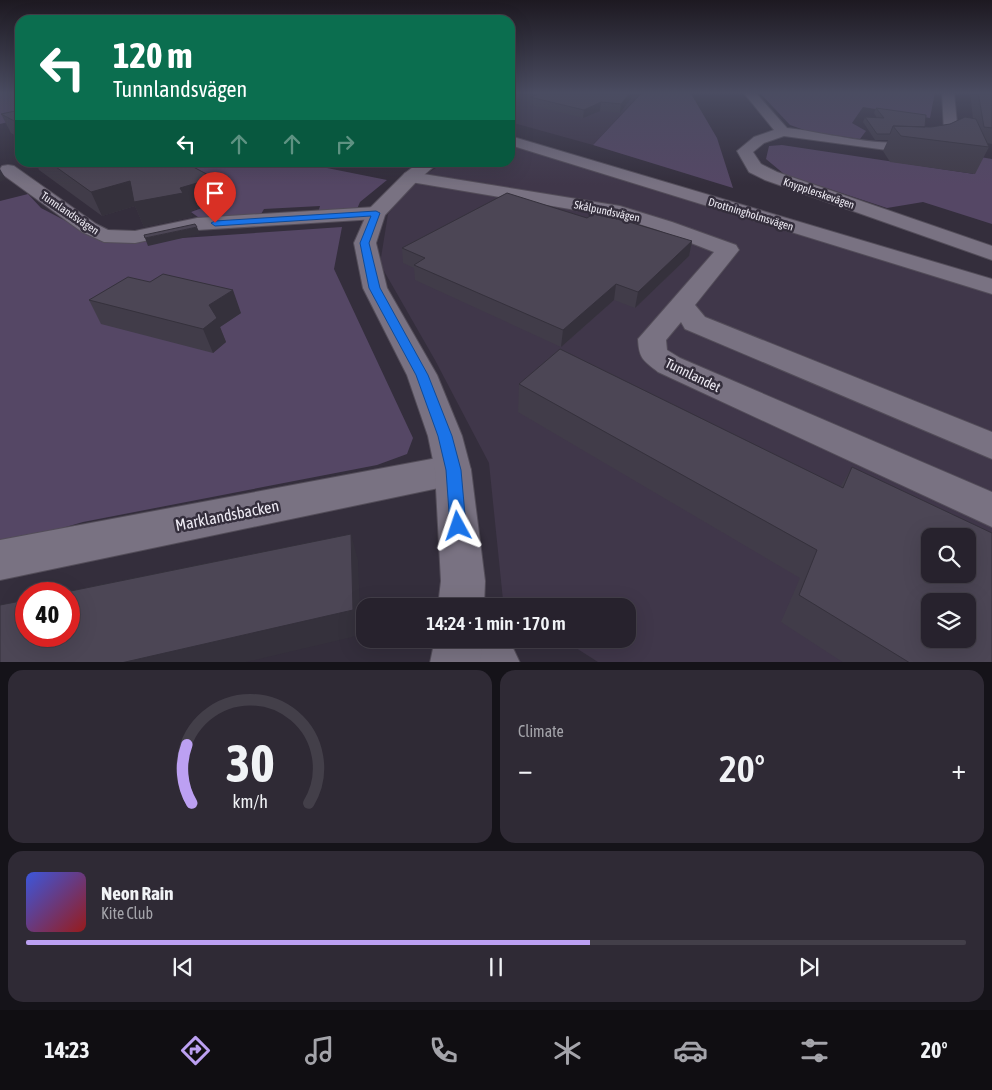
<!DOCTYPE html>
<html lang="en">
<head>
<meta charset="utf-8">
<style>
	body { margin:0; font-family:"Asap Condensed",sans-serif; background:#2f2a35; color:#f1f3f6; height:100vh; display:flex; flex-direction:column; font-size:19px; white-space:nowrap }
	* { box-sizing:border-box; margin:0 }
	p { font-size:16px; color:#a4a4aa }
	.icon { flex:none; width:28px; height:28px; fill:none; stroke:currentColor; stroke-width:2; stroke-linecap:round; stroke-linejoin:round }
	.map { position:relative; height:662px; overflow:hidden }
	.drawer { display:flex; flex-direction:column; gap:8px; padding:8px; background:#151319; flex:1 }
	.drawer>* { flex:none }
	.top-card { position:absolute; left:15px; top:15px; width:500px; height:152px; border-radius:15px; box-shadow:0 5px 20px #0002,0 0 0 1px #433f49; background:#0b6e4f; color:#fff; overflow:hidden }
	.buttons { position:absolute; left:921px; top:528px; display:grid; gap:10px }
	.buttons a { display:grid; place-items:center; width:55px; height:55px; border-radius:10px; background:#27222d; box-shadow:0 5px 20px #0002,0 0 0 1px #433f49; font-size:25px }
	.speed { position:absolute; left:15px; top:582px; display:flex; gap:10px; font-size:25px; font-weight:700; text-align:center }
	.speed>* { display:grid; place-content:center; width:65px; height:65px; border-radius:50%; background:#27222d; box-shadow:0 5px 20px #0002,0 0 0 1px #433f49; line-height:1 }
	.speed .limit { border:8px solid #d22; background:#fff; color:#111 }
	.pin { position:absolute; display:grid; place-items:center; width:42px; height:42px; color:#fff; margin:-51px -21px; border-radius:50% 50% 50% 0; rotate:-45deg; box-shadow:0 0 5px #0007 }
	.pin .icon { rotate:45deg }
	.me { position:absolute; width:55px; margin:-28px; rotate:355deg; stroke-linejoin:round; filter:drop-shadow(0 0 4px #0008) }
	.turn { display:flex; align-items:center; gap:18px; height:105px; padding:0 15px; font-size:22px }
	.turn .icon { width:65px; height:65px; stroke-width:2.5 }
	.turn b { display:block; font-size:35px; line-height:42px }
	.lanes { display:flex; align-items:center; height:48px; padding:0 15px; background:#0003; justify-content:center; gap:25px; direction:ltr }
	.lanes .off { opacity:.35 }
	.big { font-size:38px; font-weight:600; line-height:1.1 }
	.drawer .card { flex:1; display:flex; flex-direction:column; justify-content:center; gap:8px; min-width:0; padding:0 18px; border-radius:15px; background:#2f2a35 }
	.drawer .dial { align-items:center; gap:0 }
	.dial svg { height:130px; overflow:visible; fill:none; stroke:#433f49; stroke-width:7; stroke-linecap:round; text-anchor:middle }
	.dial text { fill:#f1f3f6; stroke:none }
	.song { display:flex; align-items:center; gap:15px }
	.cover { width:60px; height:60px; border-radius:8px; background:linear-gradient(135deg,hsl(230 70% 55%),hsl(0 70% 35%)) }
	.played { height:5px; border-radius:2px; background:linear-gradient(90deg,#bca0f2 60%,#433f49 60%) }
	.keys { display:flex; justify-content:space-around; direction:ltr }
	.heat { display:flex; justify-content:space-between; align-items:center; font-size:28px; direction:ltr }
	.drawer .tiles { flex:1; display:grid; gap:8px; grid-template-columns:1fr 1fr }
	.card:last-child { grid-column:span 2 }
	.trip { position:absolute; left:356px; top:598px; width:280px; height:50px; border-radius:15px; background:#27222d; box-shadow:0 5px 20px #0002,0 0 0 1px #433f49; font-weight:600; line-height:50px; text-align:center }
	.tabs { display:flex; height:80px; justify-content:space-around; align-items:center; background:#100e12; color:#a4a4aa }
	.tabs .icon { width:35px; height:35px }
	.tabs .selected { color:#bca0f2 }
	.tabs b { font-size:22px; color:#f1f3f6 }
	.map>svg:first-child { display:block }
</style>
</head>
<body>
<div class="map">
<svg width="992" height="663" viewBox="0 0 992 663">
	<rect width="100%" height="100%" fill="#342e3c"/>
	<!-- built -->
	<path fill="#40374a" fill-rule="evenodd" d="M510 92H639L641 93 593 145 510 122Z
		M510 144 992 293V662H598L562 639H628V606H513L503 600 489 463 435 360 380 264 388 214 415 181 444 163 510 162ZM930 536H968V574H930ZM930 601H968V639H930Z"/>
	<!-- green -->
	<path fill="#554765" d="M0 92H20V119L0 124Z
		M639 92H690L717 138 733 188 593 145 641 94Z
		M759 92H935L930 118 863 107 852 123 866 131 860 139 807 131 790 125Z
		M782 145 974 174 945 151 992 159V224L923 202 887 208 784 174 766 159 769 146Z
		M150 163H302L387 180 360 202 357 209 318 213 320 206 264 209 260 216 202 220 191 212 221 201Z
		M28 194 41 208 108 243 342 227 334 269 413 438 407 454 377 465 83 522 0 546V201Z"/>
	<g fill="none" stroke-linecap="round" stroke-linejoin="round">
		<!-- minor casing -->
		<g stroke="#534d59" stroke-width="2">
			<path id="minor" d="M743 92H755L787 128C833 133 902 156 944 132L942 92H954L958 134C945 152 914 151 894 151L784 136 764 143 753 152 761 164 777 172 992 246V260L765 180 749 172 737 151 754 137 774 130Z
				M8 165 14 166 96 224 108 230 135 231 197 218 376 207 383 209 386 213 383 217 376 219 197 230 135 243 104 242 82 232 2 174 0 169 2 166Z
				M411 172 620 206 672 222 736 245 739 250 695 305 705 317 992 432V459L685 329 681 322 666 340 667 350 680 358 992 492V527L658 372C643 360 639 359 638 339L714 252 658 230 617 217 405 181 402 177 405 173Z
				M453 455 466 460 471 470 466 480 453 485 0 580V540Z
				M437 639H496L512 646 520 663H440L434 647Z"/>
		</g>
		<!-- tertiary casing -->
		<g stroke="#534d59" stroke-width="2">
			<path id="tertiary" d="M420 162H439L417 181 385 215 376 243 387 288 437 375 462 436 471 470 485 581 484 606H438L441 581 435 470 428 436 407 375 363 288 354 243 369 209 405 173Z
				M435 639H483L480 663H430Z"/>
		</g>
		<!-- secondary casing -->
		<g stroke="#534d59" stroke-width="2">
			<path id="secondary" d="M510 136 992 279V294L510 145Z"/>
		</g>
		<!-- minor -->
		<use href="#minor" fill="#797282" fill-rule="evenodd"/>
		<!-- tertiary -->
		<use href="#tertiary" fill="#797282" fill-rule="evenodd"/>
		<!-- secondary -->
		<use href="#secondary" fill="#797282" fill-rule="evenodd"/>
	</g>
	<!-- wall -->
	<path fill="#413c49" d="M517 92H633L632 97 620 113 600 111 583 118 530 105V102L517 98Z
		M970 92H992V144L987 143 989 147 975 174 890 162 883 151 888 140H875L863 122 865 117 877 118 874 113 876 108 925 127H931L950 124 973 119Z
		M20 110V138L11 133 1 114Z
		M36 162H184L214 178 221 201 190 211 192 217 144 227 135 206 102 216 39 170Z
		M692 241 689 256 635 308 614 300 561 347 415 280 414 268 403 263 402 248Z
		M89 300 241 313 220 327 226 342 213 353 101 324Z
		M519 384 840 487 852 467 992 663H844L781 622 800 578 518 412Z"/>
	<!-- shaded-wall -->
	<path fill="#35313c" d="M631 92H633L632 97 620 113 621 104Z
		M601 102 600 111 583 118 584 110Z
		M0 169 6 179 0 182Z
		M214 178 221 201 190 211 192 217 144 227 135 206 102 216 91 192 130 181 180 188Z
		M197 227 200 234 148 246 145 238Z
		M692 241 689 256 635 308 638 292Z
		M616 284 614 300 561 347 563 330Z
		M233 290 241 313 220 327 226 342 213 353 203 329 209 305Z
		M351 534 358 560 361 635 242 663H121Z"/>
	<!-- building -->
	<path fill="#4c4655" stroke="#35313c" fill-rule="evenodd" d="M524 92H631L621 104 601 102 584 110 530 97 537 95Z
		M978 92H992V128L984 127Z
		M876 108 926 115 925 127 893 126 890 134H877L865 117 884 118Z
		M20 110V124L1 114Z
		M965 117 976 119 989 147 901 136 893 126 931 127 950 124Z
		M49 162H184L214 178 180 188 183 193 134 202 130 181 91 192Z
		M507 193 587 218 596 212 692 241 638 292 616 284 563 330 414 265 425 258 402 248Z
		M195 224 197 227 145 238 144 235Z
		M163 274 233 290 209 305 217 318 203 329 89 300 128 277 150 282Z
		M560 349 843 488 852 467 992 533V663H910L799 595 817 550 519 384ZM930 536H968V574H930ZM930 601H968V639H930Z
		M351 534 353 610 121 663H0V605L26 600V636H69V594H56Z"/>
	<!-- sky -->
	<linearGradient id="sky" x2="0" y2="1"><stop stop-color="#1d1921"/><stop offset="0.5" stop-color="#4a4c61"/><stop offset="1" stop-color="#4a4c61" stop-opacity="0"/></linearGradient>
	<rect width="992" height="185" fill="url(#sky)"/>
	<!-- route -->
	<path fill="#1a73e8" stroke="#114b97" d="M376 211 380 213 369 243 380 288 428 375 452 436 461 470 466 526 464 531 458 533 452 531 450 526 446 470 438 436 416 375 369 288 360 243 371 216 215 226 211 223 215 221Z"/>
	<g text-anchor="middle" stroke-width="5" stroke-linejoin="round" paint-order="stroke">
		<!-- far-street labels -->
		<g font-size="11" fill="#eeebf4" stroke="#342e3c">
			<text transform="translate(819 193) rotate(19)" y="4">Knypplerskevägen</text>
			<text transform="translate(607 211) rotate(12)" y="4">Skålpundsvägen</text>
			<text transform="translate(70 213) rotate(34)" y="4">Tunnlandsvägen</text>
			<text transform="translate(751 214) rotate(17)" y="4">Drottningholmsvägen</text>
		</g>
		<!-- street labels -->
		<g font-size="14" fill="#eeebf4" stroke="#342e3c">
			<text transform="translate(693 375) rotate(26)" y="5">Tunnlandet</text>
		</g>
		<!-- near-street labels -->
		<g font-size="16" fill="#eeebf4" stroke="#342e3c">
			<text transform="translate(227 515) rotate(-11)" y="6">Marklandsbacken</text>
		</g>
	</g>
</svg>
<div class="buttons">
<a><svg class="icon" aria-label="search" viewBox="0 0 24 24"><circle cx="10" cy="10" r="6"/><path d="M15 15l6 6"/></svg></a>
<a><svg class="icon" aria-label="layers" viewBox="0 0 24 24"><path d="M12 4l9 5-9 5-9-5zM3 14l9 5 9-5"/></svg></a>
</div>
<div class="speed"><div class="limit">40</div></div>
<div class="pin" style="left:215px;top:223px;background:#d93025"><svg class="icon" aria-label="arrive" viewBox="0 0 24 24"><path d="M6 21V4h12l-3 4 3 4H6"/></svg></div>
<svg class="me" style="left:458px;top:526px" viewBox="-20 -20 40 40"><path d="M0-17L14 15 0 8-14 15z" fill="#1a73e8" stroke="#fff" stroke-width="4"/></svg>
<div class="trip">14:24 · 1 min · 170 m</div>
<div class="top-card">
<div class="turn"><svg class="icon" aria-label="left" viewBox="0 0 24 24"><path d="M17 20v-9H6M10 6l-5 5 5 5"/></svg><div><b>120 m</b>Tunnlandsvägen</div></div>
<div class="lanes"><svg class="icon" aria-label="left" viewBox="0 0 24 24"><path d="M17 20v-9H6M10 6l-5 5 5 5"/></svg><svg class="icon off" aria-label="ahead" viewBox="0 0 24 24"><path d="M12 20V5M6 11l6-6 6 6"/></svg><svg class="icon off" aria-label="ahead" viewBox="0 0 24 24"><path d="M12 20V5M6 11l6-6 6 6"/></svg><svg class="icon off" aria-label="right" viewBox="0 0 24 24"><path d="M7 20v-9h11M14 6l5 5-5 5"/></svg></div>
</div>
</div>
<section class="drawer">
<div class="tiles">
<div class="card dial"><svg viewBox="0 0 100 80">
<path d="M14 69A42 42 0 1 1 86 69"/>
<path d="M14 69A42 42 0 0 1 11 33" stroke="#bca0f2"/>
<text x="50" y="56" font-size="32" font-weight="700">30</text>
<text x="50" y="72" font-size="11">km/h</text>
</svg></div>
<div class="card"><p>Climate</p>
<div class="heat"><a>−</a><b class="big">20°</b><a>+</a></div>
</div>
<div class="card">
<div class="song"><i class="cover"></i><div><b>Neon Rain</b><p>Kite Club</p></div></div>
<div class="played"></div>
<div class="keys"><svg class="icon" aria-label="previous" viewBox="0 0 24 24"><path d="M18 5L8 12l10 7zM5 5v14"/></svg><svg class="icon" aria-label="pause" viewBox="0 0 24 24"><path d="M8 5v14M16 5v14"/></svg><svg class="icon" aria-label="next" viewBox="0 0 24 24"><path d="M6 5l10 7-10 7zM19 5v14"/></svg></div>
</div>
</div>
</section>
<nav class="tabs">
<b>14:23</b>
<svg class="icon selected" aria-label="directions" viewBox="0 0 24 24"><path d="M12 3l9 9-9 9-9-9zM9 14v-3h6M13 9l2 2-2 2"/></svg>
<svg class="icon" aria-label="music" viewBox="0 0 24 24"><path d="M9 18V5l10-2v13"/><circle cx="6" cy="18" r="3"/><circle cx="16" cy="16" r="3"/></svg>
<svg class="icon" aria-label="phone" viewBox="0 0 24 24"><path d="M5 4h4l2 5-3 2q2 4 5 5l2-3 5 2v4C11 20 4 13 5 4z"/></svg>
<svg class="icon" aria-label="climate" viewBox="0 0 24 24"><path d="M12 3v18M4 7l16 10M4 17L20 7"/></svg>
<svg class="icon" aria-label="car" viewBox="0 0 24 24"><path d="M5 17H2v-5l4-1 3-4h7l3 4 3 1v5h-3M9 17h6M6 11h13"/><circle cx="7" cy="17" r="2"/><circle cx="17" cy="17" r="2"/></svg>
<svg class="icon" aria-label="filters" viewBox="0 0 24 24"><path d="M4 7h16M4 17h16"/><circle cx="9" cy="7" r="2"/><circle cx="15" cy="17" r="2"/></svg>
<b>20°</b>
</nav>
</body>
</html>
